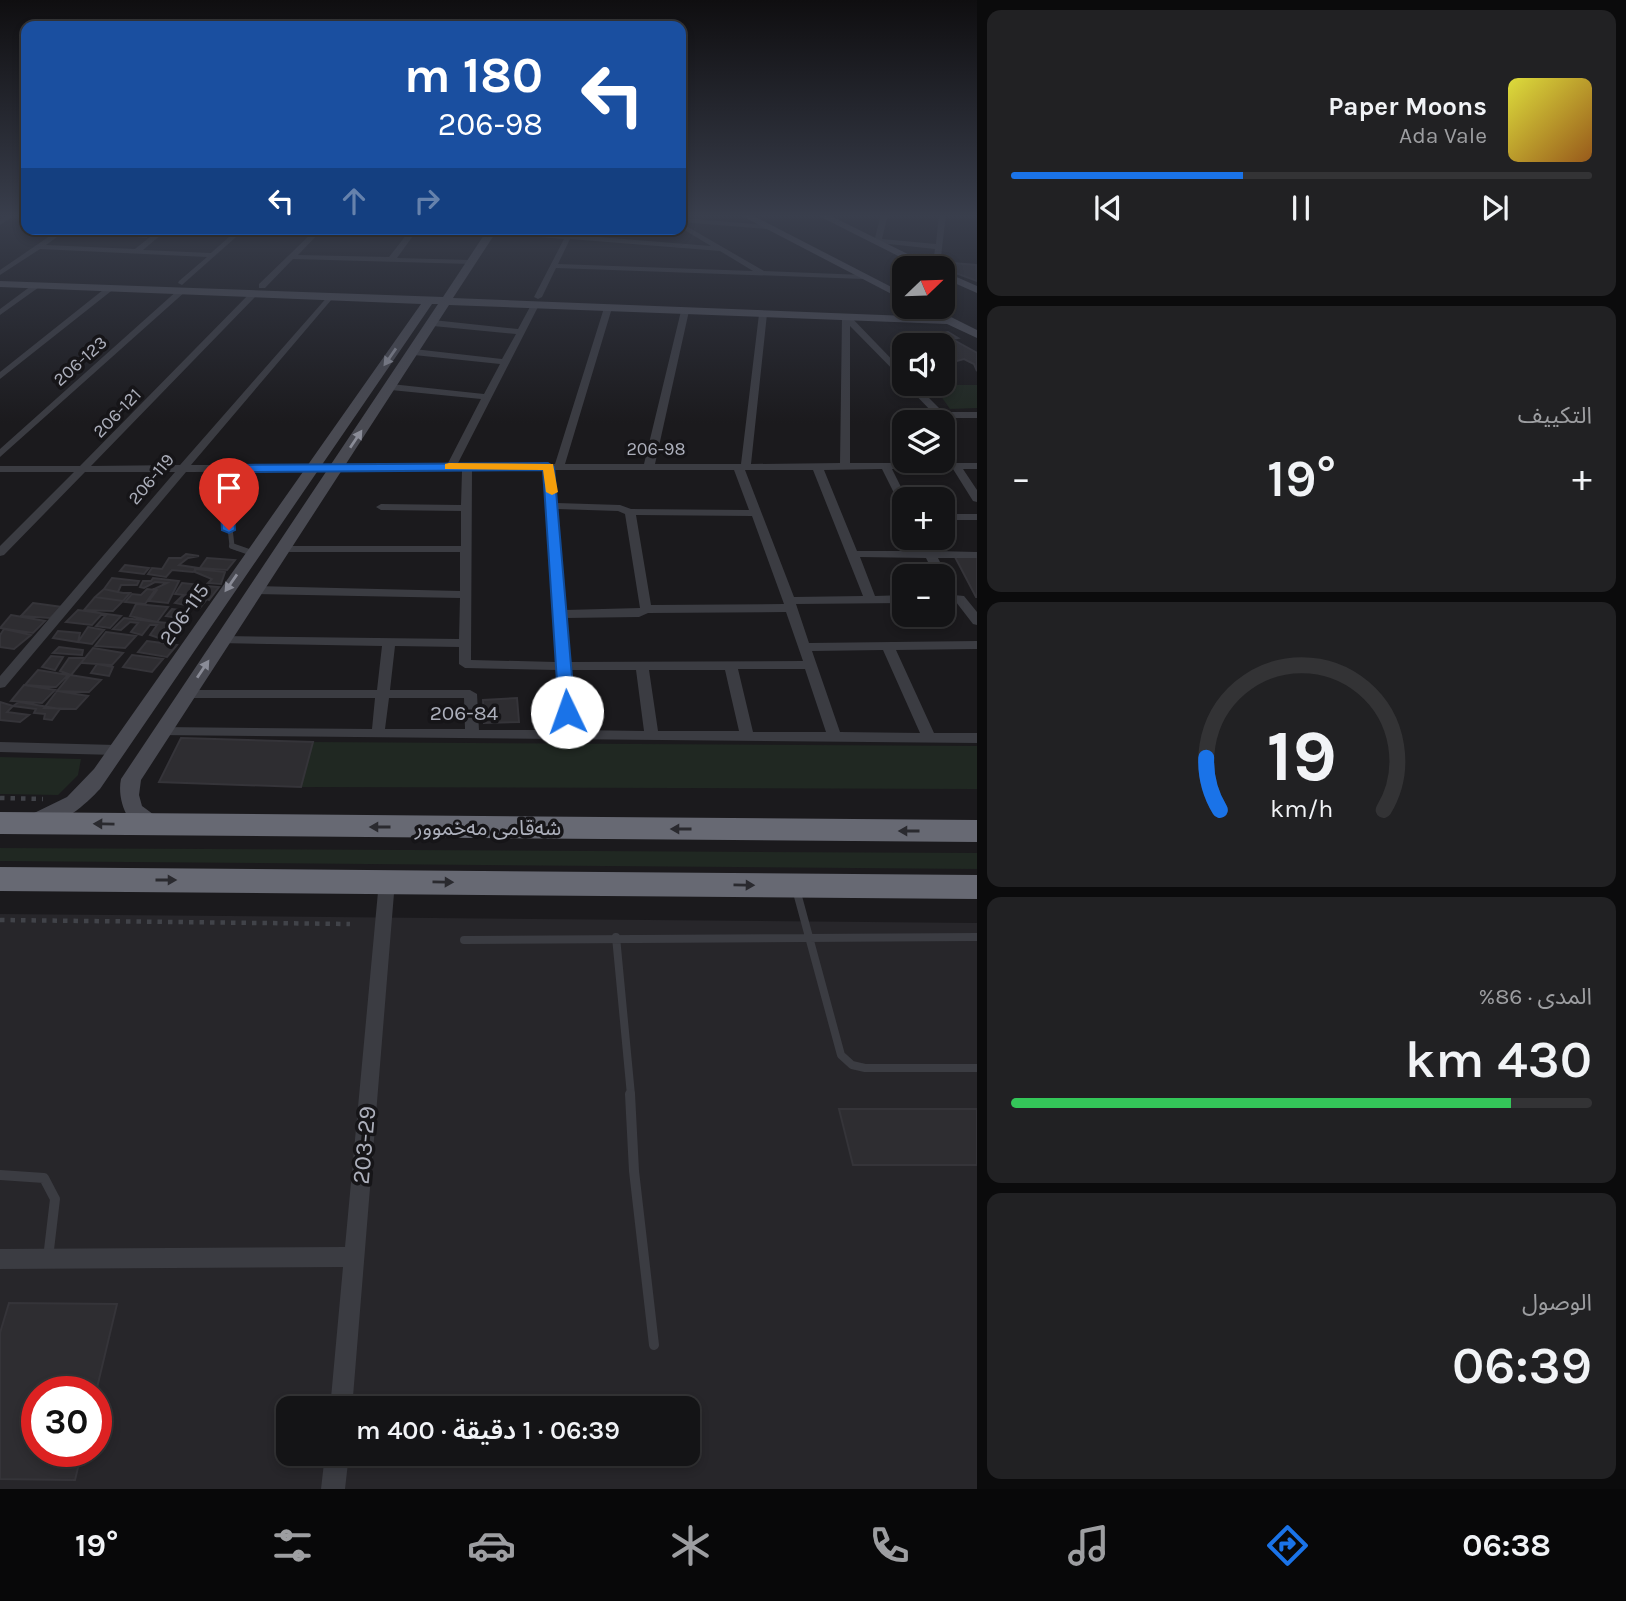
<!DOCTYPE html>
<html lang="ar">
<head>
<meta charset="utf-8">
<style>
	body { margin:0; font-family:Karla,"Noto Sans Arabic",sans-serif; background:#212123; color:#f1f3f6; direction:rtl; height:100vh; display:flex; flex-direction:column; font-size:26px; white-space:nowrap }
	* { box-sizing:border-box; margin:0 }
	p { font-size:23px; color:#9d9ea1 }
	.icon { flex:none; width:38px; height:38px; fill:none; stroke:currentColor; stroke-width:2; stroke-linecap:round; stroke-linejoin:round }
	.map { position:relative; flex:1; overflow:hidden; direction:ltr }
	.sheet { display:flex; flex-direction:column; gap:10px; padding:10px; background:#0b0b0c; width:649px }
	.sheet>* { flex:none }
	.banner { position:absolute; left:21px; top:21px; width:665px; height:214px; border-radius:14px; box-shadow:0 4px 10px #0003,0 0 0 2px #333335; direction:rtl; background:#1a4fa0; color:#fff; overflow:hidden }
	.needle { width:46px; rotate:67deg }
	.tools { position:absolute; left:892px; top:256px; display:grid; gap:14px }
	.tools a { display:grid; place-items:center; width:63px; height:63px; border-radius:14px; background:#141416; box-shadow:0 4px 10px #0003,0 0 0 2px #333335; font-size:35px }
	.speed { position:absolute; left:21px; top:1376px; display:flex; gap:14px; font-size:35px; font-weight:700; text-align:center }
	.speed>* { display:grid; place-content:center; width:91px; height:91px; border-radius:50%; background:#141416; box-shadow:0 4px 10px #0003,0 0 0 2px #333335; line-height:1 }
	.speed .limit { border:10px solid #d22; background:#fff; color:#111 }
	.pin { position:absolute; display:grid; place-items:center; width:60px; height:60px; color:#fff; margin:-72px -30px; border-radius:50% 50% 50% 0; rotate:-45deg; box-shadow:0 0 7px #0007 }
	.pin .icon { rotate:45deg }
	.me { position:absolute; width:77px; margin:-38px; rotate:357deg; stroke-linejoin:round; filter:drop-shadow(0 0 5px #0008) }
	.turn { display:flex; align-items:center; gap:24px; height:147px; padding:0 28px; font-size:32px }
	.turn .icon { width:91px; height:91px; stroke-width:2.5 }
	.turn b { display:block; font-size:49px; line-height:60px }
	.lanes { display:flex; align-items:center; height:66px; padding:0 28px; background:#0003; justify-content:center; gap:35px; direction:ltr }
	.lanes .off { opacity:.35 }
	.big { font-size:52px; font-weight:600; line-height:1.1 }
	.sheet .card { flex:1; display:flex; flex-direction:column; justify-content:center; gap:10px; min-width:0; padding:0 24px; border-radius:14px; background:#212123 }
	.sheet .dial { align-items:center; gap:0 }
	.dial svg { height:182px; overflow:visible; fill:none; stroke:#333335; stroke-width:7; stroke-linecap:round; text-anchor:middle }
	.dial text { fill:#f1f3f6; stroke:none }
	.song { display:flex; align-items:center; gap:21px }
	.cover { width:84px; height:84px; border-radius:10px; background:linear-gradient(135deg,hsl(60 70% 55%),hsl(30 70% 35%)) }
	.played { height:7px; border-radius:4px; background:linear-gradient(90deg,#1a73e8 40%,#333335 40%) }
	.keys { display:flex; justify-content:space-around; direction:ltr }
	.heat { display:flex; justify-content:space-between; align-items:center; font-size:38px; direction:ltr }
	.charge { height:10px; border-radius:5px; background:linear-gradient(90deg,#34c759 86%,#333335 0) }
	.trip { position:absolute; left:276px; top:1396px; width:424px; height:70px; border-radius:14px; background:#141416; box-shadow:0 4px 10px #0003,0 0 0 2px #333335; font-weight:600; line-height:70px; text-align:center; direction:rtl }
	.dock { display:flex; height:112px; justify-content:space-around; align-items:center; background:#080809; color:#9d9ea1 }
	.dock .icon { width:49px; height:49px }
	.dock .on { color:#1a73e8 }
	.dock b { font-size:32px; color:#f1f3f6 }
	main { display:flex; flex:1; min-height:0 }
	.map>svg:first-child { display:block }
</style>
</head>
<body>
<main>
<section class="sheet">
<div class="card">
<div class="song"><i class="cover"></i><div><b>Paper Moons</b><p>Ada Vale</p></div></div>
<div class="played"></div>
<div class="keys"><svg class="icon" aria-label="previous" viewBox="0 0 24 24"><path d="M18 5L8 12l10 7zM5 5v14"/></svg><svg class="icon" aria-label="pause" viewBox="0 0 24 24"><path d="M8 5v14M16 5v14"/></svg><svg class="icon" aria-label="next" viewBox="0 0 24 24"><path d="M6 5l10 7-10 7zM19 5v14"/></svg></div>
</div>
<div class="card"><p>التكييف</p>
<div class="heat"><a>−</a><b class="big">19°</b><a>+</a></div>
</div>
<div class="card dial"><svg viewBox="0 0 100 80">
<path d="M14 69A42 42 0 1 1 86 69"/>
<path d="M14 69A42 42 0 0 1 8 46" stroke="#1a73e8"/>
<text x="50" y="56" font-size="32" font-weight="700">19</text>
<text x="50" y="72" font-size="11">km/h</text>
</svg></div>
<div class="card"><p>المدى · 86%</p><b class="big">430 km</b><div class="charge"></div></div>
<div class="card"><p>الوصول</p><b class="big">06:39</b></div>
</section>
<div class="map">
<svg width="977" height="1489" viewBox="0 0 977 1489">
	<rect width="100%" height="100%" fill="#1b1a1d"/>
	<!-- built -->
	<path fill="#27262a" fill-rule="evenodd" d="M0 914 977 923V1489H0ZM37 1391H96V1451H37ZM289 1409H688V1454H289Z"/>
	<!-- green -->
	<path fill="#202822" d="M933 385H977V408L950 409Z
		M313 742 977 746V789L301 787Z
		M0 757 81 759 78 775 58 795 0 794Z
		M0 848 977 853V869L0 861Z"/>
	<!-- building -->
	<path fill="#2e2d31" stroke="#353439" stroke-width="2" d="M87 229H125L152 232 146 237 85 231Z
		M953 263 976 265 977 281 953 272Z
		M948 332 958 338 952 339 977 353V371L974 364 964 359 945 364 943 372V345H905V350L894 344Z
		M186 554 199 556 188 558 179 565 198 568 193 572 172 570 166 577 148 574 152 568 162 569 169 558H181Z
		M955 557H977V597H976Z
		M207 558 235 560 227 570 200 568Z
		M125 565 149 568 144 574 120 571Z
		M195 569 225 572 221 584 208 583 212 579 195 572Z
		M112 578 139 581 137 585H121L118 592 104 589Z
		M153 578 179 581 168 603 149 601 157 590 154 589 167 583 155 582 144 588 140 587 143 581H151Z
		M182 583 201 585 193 596 175 594Z
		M206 586 219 587 209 600 198 595Z
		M104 589 123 593H130L123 601 95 597Z
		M147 589 155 590 145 604 125 602 132 594 141 595Z
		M182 596 207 599 200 608 175 603Z
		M95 597 123 601 113 611 84 610Z
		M33 603 62 607 50 618 21 616Z
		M136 604 168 607 157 622 130 616Z
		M172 609 188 611 185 619 166 616Z
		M78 610 121 616 110 628 96 626 106 615H101L92 625 66 622Z
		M11 615 45 621 33 633 0 628Z
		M124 618 157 622 169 623 159 638 150 635 157 625H150L142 635 131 632 138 623 130 622 121 630 113 629Z
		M88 627 104 630 92 644 78 642Z
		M4 629 31 635 14 649 0 647V635Z
		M58 631 80 633 78 642 53 638Z
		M106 632 136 636 125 648 95 646Z
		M147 641 177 645 167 657 138 652Z
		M59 647 83 650 82 655 53 653Z
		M93 648 123 653 112 665 81 663Z
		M132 655 163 659 152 672 123 667Z
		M51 656 63 657 55 670 42 667Z
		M69 658H85L71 675 60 671Z
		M97 664 113 667 109 676 91 673Z
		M38 670 68 675 56 687 25 685Z
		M70 675 101 680 89 692 57 691Z
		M24 685 55 690 42 703 11 701Z
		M57 691 88 696 76 709 44 708Z
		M517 698 519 722 484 723 483 700Z
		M0 702 13 706 7 712 29 715 20 722 0 720Z
		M19 702 60 709 52 720 44 719 45 714 34 713 36 709 13 706Z
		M181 738 313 742 301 787 159 782Z
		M839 1109H977V1165H853Z
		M9 1303 117 1304 96 1392 37 1391V1451H82L75 1480 0 1479V1333Z"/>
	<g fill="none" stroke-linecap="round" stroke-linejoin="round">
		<!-- path -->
		<path stroke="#414349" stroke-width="4.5" stroke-dasharray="4.5 6" stroke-linecap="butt" d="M0 798 43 799
			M0 920 350 924"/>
		<!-- lane-far3 -->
		<path stroke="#3b3c42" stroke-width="5" d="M234 468 226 491 232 546 237 548"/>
		<!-- lane-far2 -->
		<path stroke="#3b3c42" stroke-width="6" d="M232 546 252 553"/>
		<!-- lane-far1 -->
		<path stroke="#3b3c42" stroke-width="8" d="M796 889 841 1055 852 1065 865 1068H977
			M616 937 631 1095
			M464 940 977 937"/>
		<!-- lane -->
		<path stroke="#3b3c42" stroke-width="10" d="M630 1094 634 1171 654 1345
			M0 1175 44 1178 55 1199 48 1258"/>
		<!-- street -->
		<path fill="#3b3c42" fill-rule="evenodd" d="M8 214H16L0 225V220Z
			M881 214H888L882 239 936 244 939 214H946L940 265 933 263 935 249 870 242V238H875Z
			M681 218 766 225 770 227 766 229 681 222Z
			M681 223 764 271 864 275 868 277 864 279 556 268 542 297 538 299 534 297 564 239 492 233 488 231 497 229 711 246 681 228ZM570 239 720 251 753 271 558 264Z
			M60 229H68L46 245 135 249 160 229H168L143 250 211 253 238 229H245L182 285 178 283 179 281 207 257 40 249 0 275V270Z
			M316 229H323L298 255 389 257 411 229H418L397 258 471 260 475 262 471 264 293 259 265 288H259V284Z
			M35 283 42 285 0 315V309Z
			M108 286 115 288 0 379V372Z
			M179 289 186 291 0 457V449Z
			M251 292 258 294 91 466 180 465 329 295 333 297 332 299 191 465H447L481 399 391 390 386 387 391 384 484 394 500 364 414 355 410 352 414 349 502 359 516 334 433 326 429 323 433 320 518 329 531 305 535 303 539 305 457 465 555 464 604 308 608 306 612 308 565 464H644L681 311 685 309 689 311 655 464H741L759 314 763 312 767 314 751 464 840 463 842 317 849 315 905 373V382L850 326V463H977V469H963L977 490V502L973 501 953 469H892L907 499H905V508L900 505 882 469 824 470 857 551H923L916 537H927L934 551 977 552V558H938L947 576 943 579V576H935L926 558 860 557 875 596 905 595V603L796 604 809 643 977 641V649L896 650 934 733H977V743L157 735 155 732 157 729 162 727 372 729 375 698H187L180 694 187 690H377L382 646 218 643 216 640 222 636 459 639 460 598 255 594 249 590 255 586 460 591V552H283L277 549 283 546H461V511L381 510 376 507 381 504 461 505 462 471 186 472 5 687 0 688V676L175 472H85L4 555 0 556V546L74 472H0V466H80ZM544 470 556 662 471 660 472 471ZM554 470H734L749 510 631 509 620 505 557 503ZM745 470H813L863 596 794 597ZM557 509 618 511 625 514 640 608 565 610ZM636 515 752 516 784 604 651 605ZM786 612 803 661 569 662 566 618 639 617 648 613ZM395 646 459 647V664L465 668 557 670 561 730H479L477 694 470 690H390ZM883 650 920 733 840 732 812 651ZM738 669H805L826 732H753ZM570 670H636L644 731 575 730ZM649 670H725L739 731H658ZM389 698H464L465 729H385Z
			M904 383H914L943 412H977V418H944L943 423 934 422 935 415Z
			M943 514H977V520H945Z
			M943 594 964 596 977 612V625L973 624 956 602H943Z
			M0 742 116 745 123 750 116 755 0 752Z
			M387 875 393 877 395 881 352 1409H330L343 1267 0 1269V1249L345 1247 379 881 381 877Z
			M325 1454H349L345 1489H321Z"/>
		<!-- secondary -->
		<path fill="#494a52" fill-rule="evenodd" d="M738 214H750L905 294V301Z
			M815 214H827L936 268H922Z
			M488 229H498L453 298 933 317 915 306H929L977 330V338L947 324 449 305 141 780 139 795 142 806 161 820 164 825 161 830C131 840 116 802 121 779L438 304H432L100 789C84 806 54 833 30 825L27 820 30 815 67 797 94 769 421 304 0 287V281L443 297Z
			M943 271 977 286V293L943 278Z"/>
		<!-- highway -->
		<path fill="#676973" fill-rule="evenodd" d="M0 812 977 820V842L0 834Z
			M0 867 977 875V899L0 891Z"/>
	</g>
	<!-- one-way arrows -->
	<defs><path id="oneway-solid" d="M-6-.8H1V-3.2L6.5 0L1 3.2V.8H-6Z" transform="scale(1.75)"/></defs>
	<g fill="#8a8c97">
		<use href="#oneway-solid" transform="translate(390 357) rotate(125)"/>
		<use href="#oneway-solid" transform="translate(356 439) rotate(-56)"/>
		<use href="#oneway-solid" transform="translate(231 583) rotate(125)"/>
		<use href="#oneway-solid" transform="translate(203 669) rotate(-56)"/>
	</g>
	<g fill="#2a2a2f">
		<use href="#oneway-solid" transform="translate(104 824) rotate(-179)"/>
		<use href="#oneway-solid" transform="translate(380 827) rotate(-180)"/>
		<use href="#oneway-solid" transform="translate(681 829) rotate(-180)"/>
		<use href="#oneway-solid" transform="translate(909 831) rotate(-180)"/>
		<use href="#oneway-solid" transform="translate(166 880)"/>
		<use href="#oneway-solid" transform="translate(443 882) rotate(1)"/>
		<use href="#oneway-solid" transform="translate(744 885) rotate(1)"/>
	</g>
	<!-- sky -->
	<linearGradient id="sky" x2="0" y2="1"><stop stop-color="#0f0e10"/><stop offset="0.51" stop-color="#393e4c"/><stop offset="1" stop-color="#393e4c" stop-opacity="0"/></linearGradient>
	<rect width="977" height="423" fill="url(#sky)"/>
	<!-- route -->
	<path fill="#1a73e8" stroke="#114b97" stroke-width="2" d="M548 463 554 467 575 712 567 717 559 712 543 470 238 472 232 491 235 530 229 533 222 530 220 491 228 468 234 465Z"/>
	<!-- slow -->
	<path fill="#f59e0b" d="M449 463 553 464 558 492 552 495 546 492 543 470 445 469V464Z"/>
	<g text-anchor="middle" stroke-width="7" stroke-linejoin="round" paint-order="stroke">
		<!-- far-street labels -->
		<g font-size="18" fill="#adb0bc" stroke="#161518">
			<text transform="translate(80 361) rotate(-42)" y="6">206-123</text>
			<text transform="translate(117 413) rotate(-46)" y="6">206-121</text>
			<text x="656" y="455">206-98</text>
			<text transform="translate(151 479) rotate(-50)" y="6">206-119</text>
		</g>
		<!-- street labels -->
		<g font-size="21" fill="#adb0bc" stroke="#161518">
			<text transform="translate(184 614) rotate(-55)" y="7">206-115</text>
			<text x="464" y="720">206-84</text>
			<text x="488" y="835">شەقامی مەخموور</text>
		</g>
		<!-- near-street labels -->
		<g font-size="24" fill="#adb0bc" stroke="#161518">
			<text transform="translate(364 1145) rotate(-85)" y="8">203-29</text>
		</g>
	</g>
</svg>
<div class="tools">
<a><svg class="needle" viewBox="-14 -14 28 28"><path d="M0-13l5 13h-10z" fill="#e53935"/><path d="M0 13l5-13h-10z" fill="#9d9ea1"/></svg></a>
<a><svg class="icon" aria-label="sound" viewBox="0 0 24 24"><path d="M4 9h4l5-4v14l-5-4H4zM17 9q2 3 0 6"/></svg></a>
<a><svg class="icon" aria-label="layers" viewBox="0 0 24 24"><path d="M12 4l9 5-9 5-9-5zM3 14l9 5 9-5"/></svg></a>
<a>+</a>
<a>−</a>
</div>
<div class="speed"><div class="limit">30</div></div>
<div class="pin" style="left:229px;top:530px;background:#d93025"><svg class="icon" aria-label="arrive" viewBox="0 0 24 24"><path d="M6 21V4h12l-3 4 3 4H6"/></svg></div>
<svg class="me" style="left:567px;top:712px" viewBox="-20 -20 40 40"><circle r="19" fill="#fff"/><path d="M0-13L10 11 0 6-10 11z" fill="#1a73e8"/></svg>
<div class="trip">06:39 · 1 دقيقة · 400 m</div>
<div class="banner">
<div class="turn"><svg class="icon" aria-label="left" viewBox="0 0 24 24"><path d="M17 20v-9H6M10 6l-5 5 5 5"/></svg><div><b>180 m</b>206-98</div></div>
<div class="lanes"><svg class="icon" aria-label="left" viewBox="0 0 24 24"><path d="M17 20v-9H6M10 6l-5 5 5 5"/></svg><svg class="icon off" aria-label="ahead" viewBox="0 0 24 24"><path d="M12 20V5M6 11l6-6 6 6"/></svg><svg class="icon off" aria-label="right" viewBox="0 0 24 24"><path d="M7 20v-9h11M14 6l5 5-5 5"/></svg></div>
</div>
</div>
</main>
<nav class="dock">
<b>06:38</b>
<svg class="icon on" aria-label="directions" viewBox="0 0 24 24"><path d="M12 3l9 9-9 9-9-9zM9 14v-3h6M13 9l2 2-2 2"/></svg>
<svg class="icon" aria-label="music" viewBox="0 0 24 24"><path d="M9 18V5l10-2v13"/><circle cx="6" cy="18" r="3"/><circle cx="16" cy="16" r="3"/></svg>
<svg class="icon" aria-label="phone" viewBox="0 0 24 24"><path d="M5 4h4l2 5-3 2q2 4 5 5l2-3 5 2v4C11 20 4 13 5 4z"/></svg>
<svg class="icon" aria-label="climate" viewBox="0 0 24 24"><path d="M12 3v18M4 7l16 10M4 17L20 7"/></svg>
<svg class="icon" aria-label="car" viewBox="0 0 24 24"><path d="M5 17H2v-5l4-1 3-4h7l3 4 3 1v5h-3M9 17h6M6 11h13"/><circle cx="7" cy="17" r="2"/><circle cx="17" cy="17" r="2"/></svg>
<svg class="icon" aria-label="filters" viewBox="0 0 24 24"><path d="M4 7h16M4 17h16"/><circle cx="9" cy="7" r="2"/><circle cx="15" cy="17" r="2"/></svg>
<b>19°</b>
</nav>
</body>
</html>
